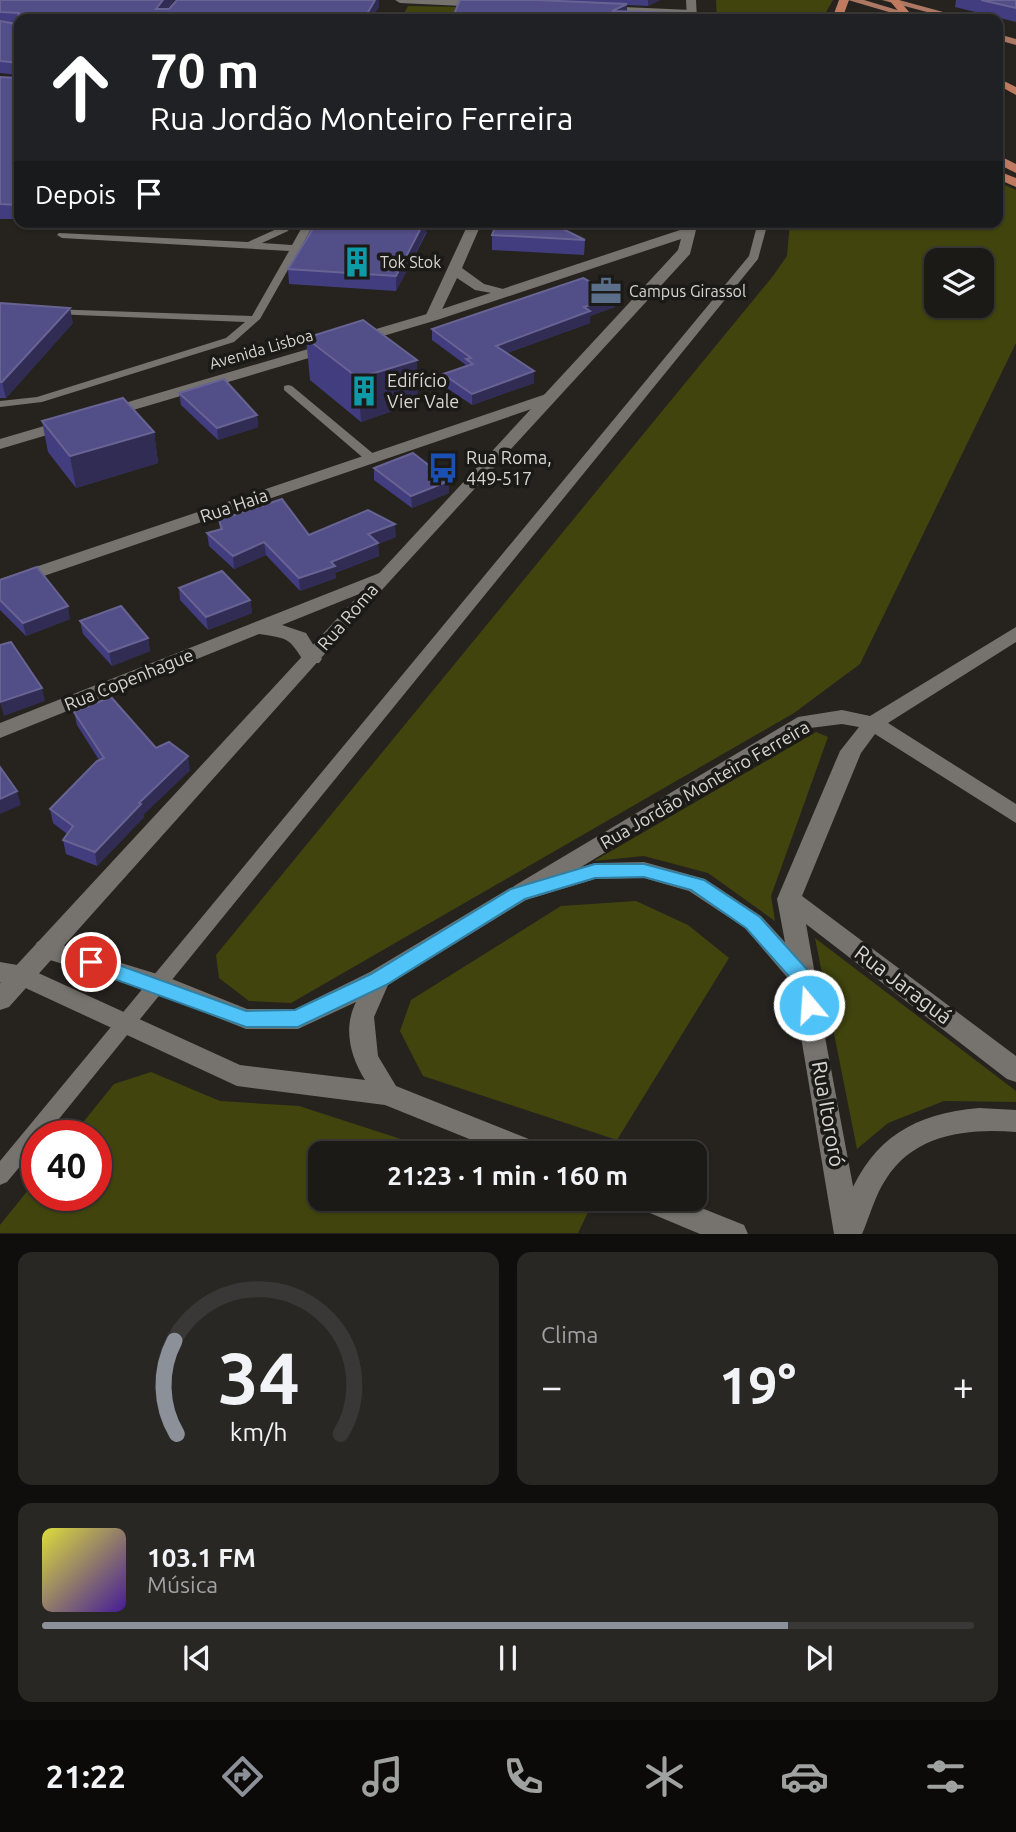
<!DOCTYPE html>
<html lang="pt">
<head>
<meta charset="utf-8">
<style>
	body { margin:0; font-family:Ubuntu,sans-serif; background:#292724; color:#f1f3f6; height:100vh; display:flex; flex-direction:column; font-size:26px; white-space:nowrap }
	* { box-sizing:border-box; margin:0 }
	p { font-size:23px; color:#a0a1a1 }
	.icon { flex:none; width:38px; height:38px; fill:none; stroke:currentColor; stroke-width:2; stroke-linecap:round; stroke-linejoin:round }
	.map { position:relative; height:1234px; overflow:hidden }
	.panel { display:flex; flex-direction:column; gap:18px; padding:18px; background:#0f0e0d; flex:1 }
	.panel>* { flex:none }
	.guide { position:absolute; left:14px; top:14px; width:989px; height:214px; border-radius:14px; box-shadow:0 2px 5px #0004,0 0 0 2px #3a3836; background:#202124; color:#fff; overflow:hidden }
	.tools { position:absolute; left:924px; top:248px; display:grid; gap:14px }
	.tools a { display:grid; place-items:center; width:70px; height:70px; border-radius:14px; background:#1c1a17; box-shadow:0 2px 5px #0004,0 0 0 2px #3a3836; font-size:35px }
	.speed { position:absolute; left:21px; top:1120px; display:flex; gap:14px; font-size:35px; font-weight:700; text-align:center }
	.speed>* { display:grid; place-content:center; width:91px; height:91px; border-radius:50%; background:#1c1a17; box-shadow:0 2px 5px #0004,0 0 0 2px #3a3836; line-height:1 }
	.speed .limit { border:10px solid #d22; background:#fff; color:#111 }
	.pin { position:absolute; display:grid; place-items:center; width:60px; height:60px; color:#fff; margin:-30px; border:4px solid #fff; border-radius:50%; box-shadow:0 2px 7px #0007 }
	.me { position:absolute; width:77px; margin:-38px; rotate:342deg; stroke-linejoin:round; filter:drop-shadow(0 0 5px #0008) }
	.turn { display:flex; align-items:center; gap:24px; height:147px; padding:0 21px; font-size:32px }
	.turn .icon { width:91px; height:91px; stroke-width:2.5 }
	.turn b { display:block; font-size:49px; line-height:60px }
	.then { display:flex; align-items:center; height:66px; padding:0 21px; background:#0003; gap:14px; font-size:26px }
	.big { font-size:52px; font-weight:700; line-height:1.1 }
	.panel .tile { flex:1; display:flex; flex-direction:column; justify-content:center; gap:10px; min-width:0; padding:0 24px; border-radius:14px; background:#292724 }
	.panel .dial { align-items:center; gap:0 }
	.dial svg { height:182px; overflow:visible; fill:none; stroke:#3a3836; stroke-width:7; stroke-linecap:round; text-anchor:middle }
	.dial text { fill:#f1f3f6; stroke:none }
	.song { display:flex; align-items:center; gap:21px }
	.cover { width:84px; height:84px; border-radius:10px; background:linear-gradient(135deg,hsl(60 70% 55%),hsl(260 70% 35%)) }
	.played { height:7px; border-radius:4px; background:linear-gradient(90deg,#8c9099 80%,#3a3836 80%) }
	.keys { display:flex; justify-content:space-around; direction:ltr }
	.heat { display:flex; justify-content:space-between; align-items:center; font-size:38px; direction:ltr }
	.panel .tiles { flex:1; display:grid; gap:18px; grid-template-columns:1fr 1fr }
	.tile:last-child { grid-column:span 2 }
	.trip { position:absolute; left:308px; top:1141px; width:399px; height:70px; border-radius:14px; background:#1c1a17; box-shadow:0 2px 5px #0004,0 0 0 2px #3a3836; font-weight:700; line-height:70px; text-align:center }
	.tab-bar { display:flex; height:112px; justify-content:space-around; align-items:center; background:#0b0a09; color:#a0a1a1 }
	.tab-bar .icon { width:49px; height:49px }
	.tab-bar .active { color:#8c9099 }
	.tab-bar b { font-size:32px; color:#f1f3f6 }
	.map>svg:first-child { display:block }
</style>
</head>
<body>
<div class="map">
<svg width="1016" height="1234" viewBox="0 0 1016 1234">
	<rect width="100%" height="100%" fill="#26231f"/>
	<!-- green -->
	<path fill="#41450d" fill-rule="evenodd" d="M716 0H833L822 19H717Z
		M408 6 458 7 452 19H401Z
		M998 182 1016 190V343L860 664 794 713 291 1003 249 1001 219 978 216 955 773 276 787 256 790 222H998ZM936 261H982V306H936Z
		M816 732 828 737 771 896 775 921 708 873 644 856 594 861Z
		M636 901 688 925 729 958 617 1140 423 1076 400 1031 411 1000 561 906Z
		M815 938 1016 1091V1102L944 1101 888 1123 857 1149Z
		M151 1072 220 1101 299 1106 444 1153H320V1199H583L593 1202 578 1233H0V1225L37 1179V1195H96V1136H72L114 1084Z"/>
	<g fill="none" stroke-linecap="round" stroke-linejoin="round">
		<!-- service -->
		<path fill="#76736e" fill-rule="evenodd" d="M283 222H293L288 231 262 243 292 245 305 222H315L260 319 234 342 42 402 0 407V401L37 397 226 338 245 322 53 314 48 311 49 309 252 316 289 251 62 238 57 235 59 233 248 242 281 227Z
			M758 222H768L758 259 45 1136H37V1146L7 1182 0 1185V1161L749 256Z
			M288 385 292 386 376 456 378 459 376 462H368L284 390V386Z"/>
		<!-- minor -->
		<path fill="#76736e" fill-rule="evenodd" d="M395 0H461L488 4 483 7 400 3Z
			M601 6 691 10 696 13 691 16 598 11Z
			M469 222H482L462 268 484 284 515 292 508 296 475 290 457 278 437 320H427L425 317Z
			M549 393 555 395V401L0 591V579Z
			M382 572 391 578 389 582 282 625 306 633 322 659 319 663H305C288 637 290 639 259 634L0 738V723Z
			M1016 627V642L888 723 1016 804V823L875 734 861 753 802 896 1016 1056V1082L1007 1079 806 924 816 980 813 987 804 990 795 987 792 980 777 899 840 751 859 727 842 724 810 728 530 898 522 901 514 898 510 892 514 886 798 717 842 710 870 716Z
			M979 1108 1016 1110V1132C968 1128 914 1134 886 1179 875 1195 870 1216 862 1234H834C836 1222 843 1209 848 1198 874 1137 914 1114 979 1108Z"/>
		<!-- tertiary -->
		<path fill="#76736e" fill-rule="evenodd" d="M644 862 705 879 761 916 813 973 862 1234H834L792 983 745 928 689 891 644 878 595 879 526 900 388 985 374 1017 378 1056 396 1086 544 1145 548 1153H504L385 1105 237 1086 19 985 0 982V962L23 966 240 1065 365 1080C350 1056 343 1028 356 1002L298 1029H246L150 991 37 956 34 949 37 942 46 940 167 977 247 1009H295L370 972 510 888 595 863Z
			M634 1199H679L744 1225 748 1234H700L638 1208Z"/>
		<!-- secondary -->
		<path fill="#76736e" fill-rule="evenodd" d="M686 0H696L697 19H687Z
			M684 222H698L690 254 389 582 9 1007 0 1010V983L678 250 681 239 437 320 113 416H101V410L427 314 683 229Z
			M68 419 74 421V427L0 449V439Z"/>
		<!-- primary -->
		<path fill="#ad7863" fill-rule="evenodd" d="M848 0H864L904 12 899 15Z
			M882 0H899L969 19H953Z
			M998 34 1016 39V45L998 40Z"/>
		<!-- trunk -->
		<path fill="#bf7a5f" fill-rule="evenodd" d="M839 0H849L842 19H832Z
			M889 0H899L915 19H905Z
			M998 78 1016 87V95L998 85Z
			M998 155 1016 164V173L998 164Z
			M998 171 1016 178V187L998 179Z"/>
	</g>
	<!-- wall -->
	<path fill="#413d7e" d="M0 0H174L167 9H169L177 0H379V6L372 19H19V219H0V77L19 78V75L0 73V75Z
		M460 0H660L648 6 627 5V12Z
		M956 0H1016V22L955 7Z
		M102 222H257L254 228Z
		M497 222H564L563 227 557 226 585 240 584 255 492 250V235Z
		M611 222H667L666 229 611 228Z
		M427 232 396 291 289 284 288 269Z
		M616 296 615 307 590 316V323L507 353 534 383 472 405 444 386 443 374 466 365 432 340V329Z
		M0 303 73 323 6 398H0Z
		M306 338 418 402 361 422 310 380Z
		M179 393 257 415 258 427 218 440 181 405Z
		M42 421 154 432 158 463 76 488 48 452Z
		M374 468 449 481V493L412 508 374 480Z
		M219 520 309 535 396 537 378 544 379 556 335 573 336 578 300 591 266 555 234 569 209 546 207 533 220 530Z
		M0 580 70 619 26 636 0 610Z
		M179 588 250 600 252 613 208 630 180 600Z
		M80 621 148 638 150 651 112 666 83 634Z
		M74 712 156 748 190 770 143 815 144 817 97 866 66 854 63 840 67 834 53 823 50 809 99 760 77 725Z"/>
	<!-- shaded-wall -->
	<path fill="#302c54" d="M163 0H174L158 19 156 9Z
		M375 0H379V6L372 19H364Z
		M648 0H660L648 6Z
		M627 4V16L612 11Z
		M424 222H431L396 291V276Z
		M616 296 615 307 590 316V323L496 357V346L584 307Z
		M70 308 73 323 6 398 2 382Z
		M417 360 418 402 361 422 358 378Z
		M534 371V383L472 405V394Z
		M257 415 258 427 218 440 217 428Z
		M154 432 158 463 76 488 70 456Z
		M449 481V493L412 508 411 496Z
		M395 524 396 537 378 544 379 556 335 573 336 578 300 591 299 578 331 562 368 534Z
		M264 542 266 555 234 569 233 556Z
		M250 600 252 613 208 630 206 617Z
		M68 606 70 619 26 636 23 623Z
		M148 638 150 651 112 666 109 652Z
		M42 688 45 701 4 716 0 702Z
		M188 756 190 770 143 815 144 817 97 866 95 852 139 803Z
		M17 791 21 805 0 814V799Z"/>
	<!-- building -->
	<path fill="#524e87" stroke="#676393" stroke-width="2" d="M0 0H163L156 9H169L177 0H375L364 19H19V205L0 204V77L19 78V63L0 61V21L17 24 19 13 0 12Z
		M460 0H536L627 4 612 11 680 13 679 19H452Z
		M981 0H1016V8Z
		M317 222H424L396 276 288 269Z
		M497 222H549L585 240 492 235Z
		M583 278 616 296 584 307 590 311 496 346 534 371 472 394 443 374 473 364 466 359 471 358 432 329Z
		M0 303 70 308 2 382H0Z
		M363 320 417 360 358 378 306 338Z
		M224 379 257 415 217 428 179 393Z
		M123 398 154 432 70 456 42 421Z
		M413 453 449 481 411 496 374 468Z
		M282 499 309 535 368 510 395 524 368 534 378 543 331 562 335 566 299 578 264 542 233 556 207 533 222 529 219 520Z
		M37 567 68 606 23 623 0 600V580Z
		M222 571 250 600 206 617 179 588Z
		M121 606 148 638 109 652 80 621Z
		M11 642 42 688 0 702V645Z
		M111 697 156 748 169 742 188 756 139 803 141 804 95 852 63 840 73 826 50 809 97 761 104 758 74 712Z
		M0 767 17 791 0 799Z"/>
	<!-- route -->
	<path fill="#4fc3f7" stroke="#337fa1" stroke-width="2" d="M595 864H644L704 880 760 917 812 975 819 1005 816 1011H801L795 983 746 928 691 890 644 877 595 878 525 899 386 985 298 1027H246L84 968 81 962 84 957 91 955 246 1011 295 1010 371 974 511 889Z"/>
	<!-- icons -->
	<defs>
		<g id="building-bare" transform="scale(2.415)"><path d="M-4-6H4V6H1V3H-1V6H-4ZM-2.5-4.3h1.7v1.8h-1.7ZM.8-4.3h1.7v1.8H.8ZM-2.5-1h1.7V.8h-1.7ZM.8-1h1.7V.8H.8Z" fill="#0f9aa8" stroke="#1c1a16" stroke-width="2.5" paint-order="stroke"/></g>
		<g id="office-bare" transform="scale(2.415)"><path d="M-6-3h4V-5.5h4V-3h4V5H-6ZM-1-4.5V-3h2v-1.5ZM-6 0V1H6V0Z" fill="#5c6f8a" stroke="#1c1a16" stroke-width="2.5" paint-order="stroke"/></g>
		<g id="bus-bare" transform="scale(2.415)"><path d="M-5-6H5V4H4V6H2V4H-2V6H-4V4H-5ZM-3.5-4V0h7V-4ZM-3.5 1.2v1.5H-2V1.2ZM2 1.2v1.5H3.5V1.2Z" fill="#1a4fb4" stroke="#1c1a16" stroke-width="2.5" paint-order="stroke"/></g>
	</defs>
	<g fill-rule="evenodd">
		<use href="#building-bare" x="357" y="262"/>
		<use href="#office-bare" x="606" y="291"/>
		<use href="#building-bare" x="364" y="391"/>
		<use href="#bus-bare" x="443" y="468"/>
	</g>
	<g text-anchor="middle" stroke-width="7" stroke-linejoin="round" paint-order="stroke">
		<!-- far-poi labels -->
		<g font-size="16" fill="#d8d6d3" stroke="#1c1a16" text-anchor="start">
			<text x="380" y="268">Tok Stok</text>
			<text x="629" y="297">Campus Girassol</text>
		</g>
		<!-- far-street labels -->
		<g font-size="16" fill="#d8d6d3" stroke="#1c1a16">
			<text transform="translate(261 349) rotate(-16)" y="6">Avenida Lisboa</text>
		</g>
		<!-- poi labels -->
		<g font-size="18" fill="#d8d6d3" stroke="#1c1a16" text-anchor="start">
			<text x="387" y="387">Edifício<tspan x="387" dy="21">Vier Vale</tspan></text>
			<text x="466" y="464">Rua Roma,<tspan x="466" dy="21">449-517</tspan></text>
		</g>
		<!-- street labels -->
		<g font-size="18" fill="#d8d6d3" stroke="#1c1a16">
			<text transform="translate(234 506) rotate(-19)" y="6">Rua Haia</text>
			<text transform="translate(348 617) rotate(-49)" y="6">Rua Roma</text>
			<text transform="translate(129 680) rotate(-22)" y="6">Rua Copenhague</text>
			<text transform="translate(705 785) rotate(-30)" y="6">Rua Jordão Monteiro Ferreira</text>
		</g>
		<!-- near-street labels -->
		<g font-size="21" fill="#d8d6d3" stroke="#1c1a16">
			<text transform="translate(903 985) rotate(37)" y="7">Rua Jaraguá</text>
			<text transform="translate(828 1114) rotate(80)" y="7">Rua Itororó</text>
		</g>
	</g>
</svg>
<div class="tools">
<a><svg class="icon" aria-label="layers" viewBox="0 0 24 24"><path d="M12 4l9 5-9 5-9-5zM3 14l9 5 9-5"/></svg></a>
</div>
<div class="speed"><div class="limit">40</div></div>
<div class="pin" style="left:91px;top:962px;background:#d93025"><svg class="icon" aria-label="arrive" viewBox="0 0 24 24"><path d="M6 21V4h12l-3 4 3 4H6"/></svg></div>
<svg class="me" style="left:809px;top:1005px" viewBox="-20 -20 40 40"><circle r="17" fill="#4fc3f7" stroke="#fff" stroke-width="3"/><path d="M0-11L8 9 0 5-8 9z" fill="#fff"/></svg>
<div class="trip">21:23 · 1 min · 160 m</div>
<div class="guide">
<div class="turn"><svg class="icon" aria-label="ahead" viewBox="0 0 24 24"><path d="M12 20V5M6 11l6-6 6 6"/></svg><div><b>70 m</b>Rua Jordão Monteiro Ferreira</div></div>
<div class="then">Depois<svg class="icon" aria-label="arrive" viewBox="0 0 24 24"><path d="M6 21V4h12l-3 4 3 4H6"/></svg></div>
</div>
</div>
<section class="panel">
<div class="tiles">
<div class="tile dial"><svg viewBox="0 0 100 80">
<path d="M14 69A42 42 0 1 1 86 69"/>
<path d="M14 69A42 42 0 0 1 13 28" stroke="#8c9099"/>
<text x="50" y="56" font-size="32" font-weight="700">34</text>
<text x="50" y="72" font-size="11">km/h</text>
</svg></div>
<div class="tile"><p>Clima</p>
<div class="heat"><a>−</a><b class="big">19°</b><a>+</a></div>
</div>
<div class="tile">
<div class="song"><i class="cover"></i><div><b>103.1 FM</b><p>Música</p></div></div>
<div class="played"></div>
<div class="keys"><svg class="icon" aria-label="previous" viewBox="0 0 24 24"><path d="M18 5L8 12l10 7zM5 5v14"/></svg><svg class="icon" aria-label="pause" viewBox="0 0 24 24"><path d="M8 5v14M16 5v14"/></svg><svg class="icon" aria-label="next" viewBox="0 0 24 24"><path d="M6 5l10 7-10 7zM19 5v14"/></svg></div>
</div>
</div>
</section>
<nav class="tab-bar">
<b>21:22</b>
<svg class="icon active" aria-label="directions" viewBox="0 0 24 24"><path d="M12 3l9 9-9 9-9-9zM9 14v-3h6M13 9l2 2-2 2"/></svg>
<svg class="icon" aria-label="music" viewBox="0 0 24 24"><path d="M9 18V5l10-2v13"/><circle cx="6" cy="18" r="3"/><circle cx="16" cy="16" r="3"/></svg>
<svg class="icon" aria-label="phone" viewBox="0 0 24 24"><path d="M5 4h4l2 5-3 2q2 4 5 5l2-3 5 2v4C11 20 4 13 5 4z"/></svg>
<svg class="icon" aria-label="climate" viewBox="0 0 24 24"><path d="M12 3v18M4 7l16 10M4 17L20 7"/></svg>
<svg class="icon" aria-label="car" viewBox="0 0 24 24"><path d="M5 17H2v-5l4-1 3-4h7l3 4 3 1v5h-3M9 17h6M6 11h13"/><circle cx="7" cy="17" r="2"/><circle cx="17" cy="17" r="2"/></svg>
<svg class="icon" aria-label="filters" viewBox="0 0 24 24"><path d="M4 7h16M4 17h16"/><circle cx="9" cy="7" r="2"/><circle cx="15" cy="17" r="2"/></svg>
</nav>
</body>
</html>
